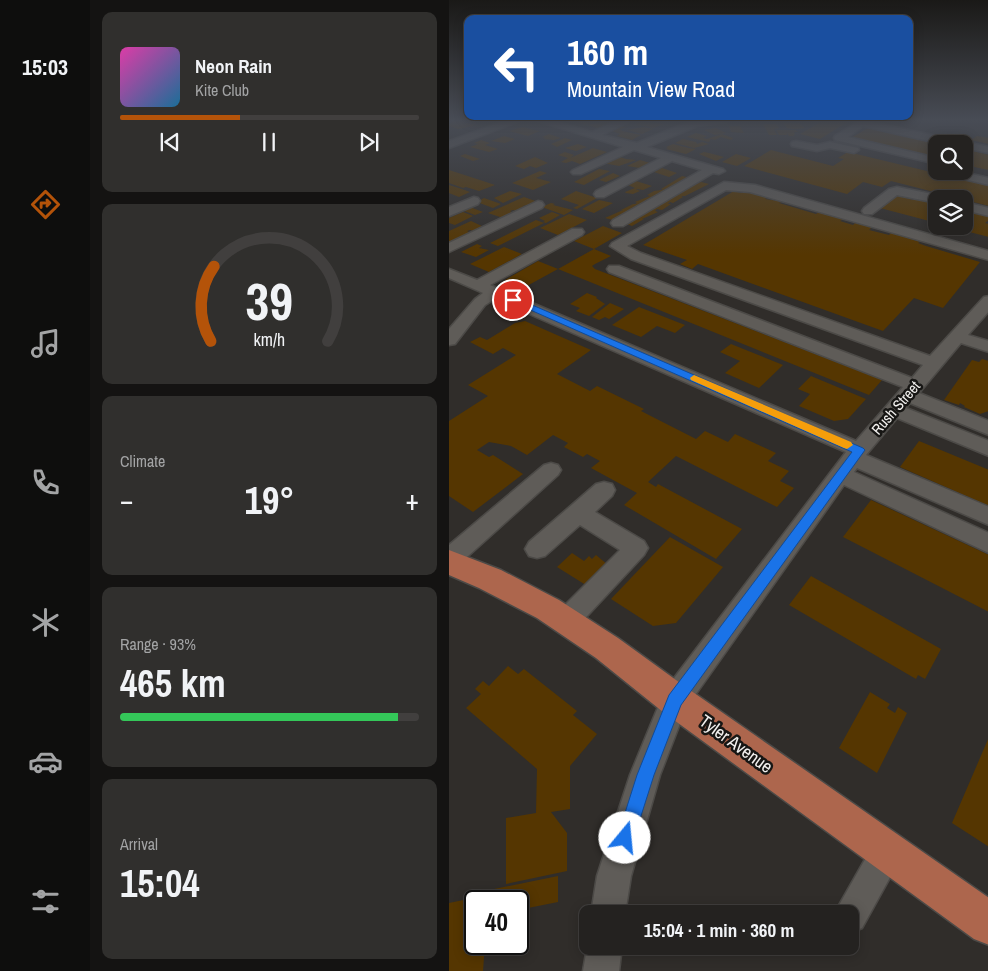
<!DOCTYPE html>
<html lang="en">
<head>
<meta charset="utf-8">
<style>
	body { margin:0; font-family:"Archivo Narrow",sans-serif; background:#302f2d; color:#f1f3f6; height:100vh; display:flex; flex-direction:column; font-size:19px; white-space:nowrap }
	* { box-sizing:border-box; margin:0 }
	p { font-size:16px; color:#a3a4a5 }
	.icon { flex:none; width:28px; height:28px; fill:none; stroke:currentColor; stroke-width:2; stroke-linecap:round; stroke-linejoin:round }
	.map { position:relative; flex:1; overflow:hidden }
	.drawer { display:flex; flex-direction:column; gap:12px; padding:12px; background:#141312; width:359px }
	.drawer>* { flex:none }
	.hud { position:absolute; left:15px; top:15px; width:449px; height:105px; border-radius:10px; box-shadow:0 2px 12px #0003,0 0 0 1px #413f3e; background:#1a4fa0; color:#fff; overflow:hidden }
	.controls { position:absolute; left:479px; top:135px; display:grid; gap:10px }
	.controls a { display:grid; place-items:center; width:45px; height:45px; border-radius:10px; background:#242220; box-shadow:0 2px 12px #0003,0 0 0 1px #413f3e; font-size:25px }
	.speed { position:absolute; left:15px; top:890px; display:flex; gap:10px; font-size:25px; font-weight:700; text-align:center }
	.speed>* { display:grid; place-content:center; width:65px; height:65px; border-radius:50%; background:#242220; box-shadow:0 2px 12px #0003,0 0 0 1px #413f3e; line-height:1 }
	.speed .limit { border:2px solid #111; border-radius:8px; background:#fff; color:#111 }
	.pin { position:absolute; display:grid; place-items:center; width:42px; height:42px; color:#fff; margin:-21px; border:2px solid #fff; border-radius:50%; box-shadow:0 1px 5px #0007 }
	.me { position:absolute; width:55px; margin:-28px; rotate:17deg; stroke-linejoin:round; filter:drop-shadow(0 0 4px #0008) }
	.turn { display:flex; align-items:center; gap:18px; height:105px; padding:0 20px; font-size:22px }
	.turn .icon { width:65px; height:65px; stroke-width:2.5 }
	.turn b { display:block; font-size:35px; line-height:42px }
	.big { font-size:38px; font-weight:700; line-height:1.1 }
	.drawer .card { flex:1; display:flex; flex-direction:column; justify-content:center; gap:8px; min-width:0; padding:0 18px; border-radius:10px; background:#302f2d }
	.drawer .dial { align-items:center; gap:0 }
	.dial svg { height:130px; overflow:visible; fill:none; stroke:#413f3e; stroke-width:7; stroke-linecap:round; text-anchor:middle }
	.dial text { fill:#f1f3f6; stroke:none }
	.song { display:flex; align-items:center; gap:15px }
	.cover { width:60px; height:60px; border-radius:8px; background:linear-gradient(135deg,hsl(320 70% 55%),hsl(200 70% 35%)) }
	.played { height:5px; border-radius:2px; background:linear-gradient(90deg,#b45309 40%,#413f3e 40%) }
	.keys { display:flex; justify-content:space-around; direction:ltr }
	.heat { display:flex; justify-content:space-between; align-items:center; font-size:28px; direction:ltr }
	.charge { height:8px; border-radius:4px; background:linear-gradient(90deg,#34c759 93%,#413f3e 0) }
	.trip { position:absolute; left:130px; top:905px; width:280px; height:50px; border-radius:10px; background:#242220; box-shadow:0 2px 12px #0003,0 0 0 1px #413f3e; font-weight:700; line-height:50px; text-align:center }
	main { display:flex; flex:1; min-height:0 }
	.tab-bar { display:flex; flex-direction:column; width:90px; justify-content:space-around; align-items:center; background:#0e0e0d; color:#a3a4a5 }
	.tab-bar .icon { width:35px; height:35px }
	.tab-bar .on { color:#b45309 }
	.tab-bar b { font-size:22px; color:#f1f3f6 }
	.map>svg:first-child { display:block }
</style>
</head>
<body>
<main>
<nav class="tab-bar">
<b>15:03</b>
<svg class="icon on" aria-label="directions" viewBox="0 0 24 24"><path d="M12 3l9 9-9 9-9-9zM9 14v-3h6M13 9l2 2-2 2"/></svg>
<svg class="icon" aria-label="music" viewBox="0 0 24 24"><path d="M9 18V5l10-2v13"/><circle cx="6" cy="18" r="3"/><circle cx="16" cy="16" r="3"/></svg>
<svg class="icon" aria-label="phone" viewBox="0 0 24 24"><path d="M5 4h4l2 5-3 2q2 4 5 5l2-3 5 2v4C11 20 4 13 5 4z"/></svg>
<svg class="icon" aria-label="climate" viewBox="0 0 24 24"><path d="M12 3v18M4 7l16 10M4 17L20 7"/></svg>
<svg class="icon" aria-label="car" viewBox="0 0 24 24"><path d="M5 17H2v-5l4-1 3-4h7l3 4 3 1v5h-3M9 17h6M6 11h13"/><circle cx="7" cy="17" r="2"/><circle cx="17" cy="17" r="2"/></svg>
<svg class="icon" aria-label="filters" viewBox="0 0 24 24"><path d="M4 7h16M4 17h16"/><circle cx="9" cy="7" r="2"/><circle cx="15" cy="17" r="2"/></svg>
</nav>
<section class="drawer">
<div class="card">
<div class="song"><i class="cover"></i><div><b>Neon Rain</b><p>Kite Club</p></div></div>
<div class="played"></div>
<div class="keys"><svg class="icon" aria-label="previous" viewBox="0 0 24 24"><path d="M18 5L8 12l10 7zM5 5v14"/></svg><svg class="icon" aria-label="pause" viewBox="0 0 24 24"><path d="M8 5v14M16 5v14"/></svg><svg class="icon" aria-label="next" viewBox="0 0 24 24"><path d="M6 5l10 7-10 7zM19 5v14"/></svg></div>
</div>
<div class="card dial"><svg viewBox="0 0 100 80">
<path d="M14 69A42 42 0 1 1 86 69"/>
<path d="M14 69A42 42 0 0 1 16 23" stroke="#b45309"/>
<text x="50" y="56" font-size="32" font-weight="700">39</text>
<text x="50" y="72" font-size="11">km/h</text>
</svg></div>
<div class="card"><p>Climate</p>
<div class="heat"><a>−</a><b class="big">19°</b><a>+</a></div>
</div>
<div class="card"><p>Range · 93%</p><b class="big">465 km</b><div class="charge"></div></div>
<div class="card"><p>Arrival</p><b class="big">15:04</b></div>
</section>
<div class="map">
<svg width="540" height="971" viewBox="0 0 540 971">
	<rect width="100%" height="100%" fill="#302d2a"/>
	<!-- building -->
	<path fill="#553601" d="M133 119H150V120L136 125 127 122Z
		M189 119H201L195 122 215 124 204 128 187 124 193 121Z
		M377 119H403L371 139 351 134Z
		M9 120 22 124 29 125 9 129 0 126V124Z
		M162 120 169 121 151 129 139 125Z
		M334 123H350L356 128 346 129 338 128Z
		M314 124H327L330 128 325 129 328 135H320Z
		M172 126 178 127 171 129 173 131 192 135 183 140 168 136 171 134 160 130Z
		M280 126H291L295 133 282 132Z
		M74 127 85 130 91 131 79 136 60 131Z
		M195 127 204 129 193 134 178 130Z
		M267 128 277 133 266 135 255 130Z
		M419 128 488 143V158L402 138Z
		M327 130H347L349 132H345L346 134 344 136H340L338 133V135H330Z
		M247 133 258 136 254 138 258 139 273 134 284 138 282 140 272 137 266 140 262 139 260 142 238 137Z
		M100 134 112 138 105 140 94 139 97 138 93 137Z
		M55 136 66 139 56 143 42 141Z
		M528 136 540 138V144L522 140Z
		M116 138 123 140 108 147 102 144Z
		M234 139 247 142 248 144 253 142 260 144 245 148 226 143Z
		M32 140 41 143 36 145 49 149 40 152 21 147 29 144 25 143Z
		M129 144 138 147 127 151 116 148Z
		M224 144 240 148 247 149 237 154 217 149 219 148 217 147Z
		M144 148 158 152 131 164 123 161 117 163 112 162 119 158 109 155 116 152 125 155 121 158Z
		M515 149 540 155V170L515 165Z
		M322 150 384 166 395 159 389 158 399 152 540 186V206L442 181 433 187 414 182 398 194 295 166Z
		M255 152 260 153 275 157 267 161 250 154Z
		M16 154 31 159 24 161 11 156Z
		M287 154 302 158 288 166 273 162Z
		M168 156 177 159 187 160 170 166 154 163Z
		M86 157 99 163 87 168 81 166 75 169 66 166Z
		M191 160 201 163 191 168 178 166Z
		M213 168 228 173 220 177 205 172Z
		M150 169 161 171 135 185 125 182Z
		M0 170 31 180 46 185 30 191 17 187 14 188 0 183Z
		M91 171 98 173 87 178 102 182 84 190 63 183Z
		M164 173 171 176 157 182 150 180Z
		M233 176 241 178 196 206 189 205 194 207 176 213 180 214 168 221 156 218 174 210H172L184 204H186L188 203 186 202 201 196 198 195 205 191 212 190 214 189H212Z
		M187 181 203 186 194 190 188 189H187L191 191 184 194 177 193 176 192 186 188 179 185Z
		M252 182 260 184 236 196H232L234 197 224 203 221 202 219 204H222L213 210 208 209 206 211 209 212 193 219H195L183 226 173 222 198 208 203 210 205 209 200 207 212 201 215 202 217 201 214 200 224 194 228 195 230 194 226 193Z
		M0 185 10 188 21 192 10 197 0 193Z
		M61 191 73 194 54 203 45 198Z
		M127 191 148 198 128 209 124 208 130 205 112 199Z
		M285 191 292 193 295 191 319 197 316 199 329 201 333 202 330 203 367 214 372 211 396 218 391 221 404 225 407 222 423 227 420 230 440 235 442 233 471 242 469 243 477 246 531 262 494 308 465 298 434 331 249 264 243 269 231 264 238 260 194 245Z
		M446 195 464 200 468 196 488 201V223L431 208Z
		M75 197 89 202 80 205 73 206 77 207 68 211 64 210 61 211 64 213 54 218 39 213Z
		M35 198 52 204 44 208 28 202Z
		M150 200 164 203 145 213 133 209Z
		M102 203 106 204 104 205 124 210 115 215 93 207Z
		M18 206 34 212 26 215 10 209Z
		M515 208 540 214V220L536 223 540 224V237L501 227 515 226Z
		M14 212 24 216 6 225 0 223V218Z
		M103 212 111 215 97 223 94 222 96 221 90 218Z
		M120 214 138 220 109 235 91 228Z
		M87 220 95 223 49 246 41 243Z
		M22 221 35 227 25 231 21 230 18 231 22 233 0 242V231Z
		M154 226 173 233 145 249 125 241Z
		M28 244 33 246 30 248 40 250 27 257 12 252Z
		M55 247 73 254 40 272 21 264Z
		M145 249 162 256 146 264 143 266 146 269 433 380 420 395 109 269Z
		M89 261 109 269 76 287 56 280Z
		M138 293 148 297 147 298 156 304 140 316 127 311 131 308 121 304Z
		M161 303 175 309 160 319 156 317 150 320 143 317Z
		M190 307 236 325 226 333 208 326 192 337 163 325Z
		M76 321 142 350 108 374 141 391 148 386 195 409 192 411 247 439 256 431 279 442 286 434 327 453 319 461 340 471 331 481 345 488 328 507 227 456 199 482 207 487 209 484 293 529 267 559 175 505 188 493 142 468 151 461 138 454 134 457 115 447 119 443 104 435 78 455 62 446 40 442 28 450 40 457 44 455 74 474 24 512 0 496V421L39 396 19 385 67 355 54 348 44 354 21 342 31 337 38 340 66 323Z
		M282 344 334 365 310 388 276 373 291 361 271 352Z
		M533 359 540 361V411L531 414 515 407 516 406 511 403 510 405 495 400 523 360 530 362Z
		M362 376 417 399 399 419 385 421 350 406 361 394 349 389Z
		M470 441 540 470V506L451 467Z
		M422 500 540 555V612L394 537Z
		M221 537 274 567 227 623 204 626 162 599Z
		M123 553 135 561 140 556 143 559 147 555 159 565 140 587 108 567Z
		M362 576 492 649 476 679 469 675 467 679 340 605Z
		M59 666 69 674 75 669 128 711 124 715 148 734 121 766V809L102 812 118 833V871L57 884V818L87 813 88 769 17 708 32 694 26 689 34 681 40 686Z
		M421 692 441 704 438 708 446 713 449 707 458 713 428 773 390 748Z
		M540 737V847L503 823Z
		M109 876V902L69 910V901H45V889Z
		M43 894 42 901H26V944H36L34 971H0V903Z"/>
	<g fill="none" stroke-linecap="round" stroke-linejoin="round">
		<!-- minor casing -->
		<g stroke="#4c4a47" stroke-width="3">
			<path id="minor" d="M61 119H76L0 148V141Z
				M82 119H99L143 132 171 119H185L153 135 188 143 242 121 282 119 277 122 248 126 198 147 274 169 276 171 270 174 264 173 174 226H164L162 223 164 220 253 170 223 161 155 197H147L145 194 147 191 212 158 185 150 132 174H124L122 172 124 170 174 147Z
				M412 120 540 147V153L515 148V144H493L414 126 399 137 488 158V164L386 140 385 138 386 136Z
				M347 141 368 145 381 142 409 148 410 150 405 153 381 148 368 151 343 146 342 144 343 142Z
				M487 171H509L540 178V185L489 173Z
				M275 182 306 185 540 251V260L301 192 277 190 178 246 192 253 481 356 535 297 540 296V311L519 335 540 341V352L512 343 470 393 540 421V435L461 403 457 408 540 441V456L448 418 417 455 540 507V525L408 468 405 472 540 533V553L395 485 237 708 211 775 182 876 176 914H142L148 876 181 775 216 690 397 452 46 299 36 305 6 344 0 345V329L26 299 34 293 0 278V269L28 280 123 229H133L135 232 133 235 41 285 407 441 454 387 160 272 158 269 160 266H170L463 378 474 365 182 259 161 246 163 243Z
				M448 187 488 195 494 199H488V203L448 195 423 214H415L413 211 415 208 440 189Z
				M25 197 29 198 31 201 29 204 0 216V207Z
				M89 201 93 202 95 205 93 208 0 252V243Z
				M515 202 540 208V216L515 210Z
				M102 463 109 465 112 470 109 475 8 566 0 569V545L95 465Z
				M155 482 163 484 166 490 163 496 146 512 195 541 199 548 195 555 126 629 117 632 108 629 104 621 108 613 171 550 131 525 96 556 88 558 80 556 76 549 80 542 147 484Z
				M439 836 451 840 455 852 413 928 401 933V914H385L427 840Z
				M139 942V946H173L170 971H134Z"/>
		</g>
		<!-- major casing -->
		<g stroke="#4c4a47" stroke-width="3">
			<path id="major" d="M0 550 52 570 110 600 169 638 238 688 540 898V945L525 939 214 712 147 658 88 618 30 588 0 575Z"/>
		</g>
		<!-- minor -->
		<use href="#minor" fill="#5f5c58" fill-rule="evenodd"/>
		<!-- major -->
		<use href="#major" fill="#ad664d" fill-rule="evenodd"/>
	</g>
	<!-- sky -->
	<linearGradient id="sky" x2="0" y2="1"><stop stop-color="#1a1917"/><stop offset="0.47" stop-color="#484c55"/><stop offset="1" stop-color="#484c55" stop-opacity="0"/></linearGradient>
	<rect width="540" height="255" fill="url(#sky)"/>
	<!-- route -->
	<path fill="#1a73e8" stroke="#114b97" d="M61 298H67L414 448 416 450 232 705 205 775 185 838 182 844 176 847 170 844 168 838 188 775 220 695 403 452 61 301Z"/>
	<!-- slow -->
	<path fill="#f59e0b" d="M245 375 402 442 404 445 398 449 395 448 242 380 241 378Z"/>
	<g text-anchor="middle" stroke-width="5" stroke-linejoin="round" paint-order="stroke">
		<!-- street labels -->
		<g font-size="15" fill="#f2f0ee" stroke="#171614">
			<text transform="translate(447 408) rotate(-49)" y="5">Rush Street</text>
		</g>
		<!-- near-street labels -->
		<g font-size="18" fill="#f2f0ee" stroke="#171614">
			<text transform="translate(287 744) rotate(36)" y="6">Tyler Avenue</text>
		</g>
	</g>
</svg>
<div class="controls">
<a><svg class="icon" aria-label="search" viewBox="0 0 24 24"><circle cx="10" cy="10" r="6"/><path d="M15 15l6 6"/></svg></a>
<a><svg class="icon" aria-label="layers" viewBox="0 0 24 24"><path d="M12 4l9 5-9 5-9-5zM3 14l9 5 9-5"/></svg></a>
</div>
<div class="speed"><div class="limit">40</div></div>
<div class="pin" style="left:64px;top:300px;background:#d93025"><svg class="icon" aria-label="arrive" viewBox="0 0 24 24"><path d="M6 21V4h12l-3 4 3 4H6"/></svg></div>
<svg class="me" style="left:176px;top:838px" viewBox="-20 -20 40 40"><circle r="19" fill="#fff"/><path d="M0-13L10 11 0 6-10 11z" fill="#1a73e8"/></svg>
<div class="trip">15:04 · 1 min · 360 m</div>
<div class="hud">
<div class="turn"><svg class="icon" aria-label="left" viewBox="0 0 24 24"><path d="M17 20v-9H6M10 6l-5 5 5 5"/></svg><div><b>160 m</b>Mountain View Road</div></div>
</div>
</div>
</main>
</body>
</html>
